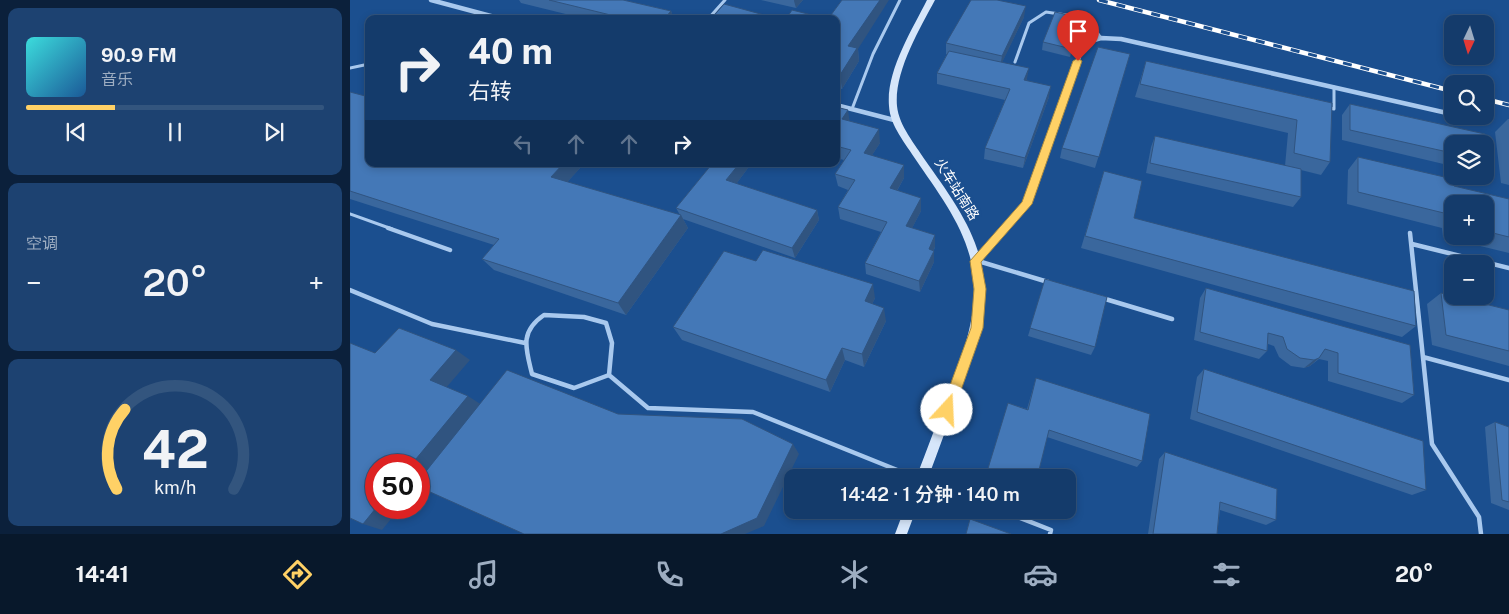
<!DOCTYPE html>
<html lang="zh">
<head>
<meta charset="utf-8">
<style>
	body { margin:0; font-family:"Public Sans","Noto Sans SC",sans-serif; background:#1d4271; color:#f1f3f6; height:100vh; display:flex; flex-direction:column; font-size:19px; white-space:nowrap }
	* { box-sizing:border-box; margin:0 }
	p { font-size:16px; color:#9dadc1 }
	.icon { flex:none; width:28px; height:28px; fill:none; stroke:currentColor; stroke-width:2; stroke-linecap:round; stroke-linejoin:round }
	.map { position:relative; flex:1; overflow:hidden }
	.sheet { display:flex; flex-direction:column; gap:8px; padding:8px; background:#0b203b; width:350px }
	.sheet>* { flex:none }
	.top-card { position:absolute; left:15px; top:15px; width:475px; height:152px; border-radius:10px; box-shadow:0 2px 8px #0003,0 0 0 1px #33557e; background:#143b6b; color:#f1f3f6; overflow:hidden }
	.needle { width:32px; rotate:184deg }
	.fabs { position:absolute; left:1094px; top:15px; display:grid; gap:10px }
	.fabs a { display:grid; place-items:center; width:50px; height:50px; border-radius:10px; background:#143b6b; box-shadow:0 2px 8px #0003,0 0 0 1px #33557e; font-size:25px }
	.speed { position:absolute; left:15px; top:454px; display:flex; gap:10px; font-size:25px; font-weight:700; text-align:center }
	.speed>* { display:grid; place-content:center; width:65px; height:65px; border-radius:50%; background:#143b6b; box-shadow:0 2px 8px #0003,0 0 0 1px #33557e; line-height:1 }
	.speed .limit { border:8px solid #d22; background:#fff; color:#111 }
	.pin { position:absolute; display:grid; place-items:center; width:42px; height:42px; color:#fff; margin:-51px -21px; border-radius:50% 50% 50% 0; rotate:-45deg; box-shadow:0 0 5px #0007 }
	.pin .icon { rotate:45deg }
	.me { position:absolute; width:55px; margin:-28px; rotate:20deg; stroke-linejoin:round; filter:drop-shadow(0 0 4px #0008) }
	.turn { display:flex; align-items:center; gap:18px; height:105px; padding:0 20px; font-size:22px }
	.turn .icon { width:65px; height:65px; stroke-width:2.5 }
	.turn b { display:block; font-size:35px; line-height:42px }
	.lanes { display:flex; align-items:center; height:48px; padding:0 20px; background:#0003; justify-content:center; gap:25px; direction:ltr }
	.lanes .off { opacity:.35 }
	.big { font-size:38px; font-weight:600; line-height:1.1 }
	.sheet .tile { flex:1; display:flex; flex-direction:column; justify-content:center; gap:8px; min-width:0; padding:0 18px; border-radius:10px; background:#1d4271 }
	.sheet .dial { align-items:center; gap:0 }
	.dial svg { height:130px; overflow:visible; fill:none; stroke:#33557e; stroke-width:7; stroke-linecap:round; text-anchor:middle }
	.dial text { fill:#f1f3f6; stroke:none }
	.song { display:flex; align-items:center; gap:15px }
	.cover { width:60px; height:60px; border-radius:8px; background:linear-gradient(135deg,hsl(180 70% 55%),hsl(210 70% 35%)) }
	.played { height:5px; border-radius:2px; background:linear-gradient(90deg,#ffd166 30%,#33557e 30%) }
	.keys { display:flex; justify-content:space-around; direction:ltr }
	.heat { display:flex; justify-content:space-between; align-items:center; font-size:28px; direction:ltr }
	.trip { position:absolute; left:434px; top:469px; width:292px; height:50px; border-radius:10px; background:#143b6b; box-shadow:0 2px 8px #0003,0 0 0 1px #33557e; font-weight:600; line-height:50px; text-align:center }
	.dock { display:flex; height:80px; justify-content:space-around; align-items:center; background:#08182b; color:#9dadc1 }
	.dock .icon { width:35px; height:35px }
	.dock .selected { color:#ffd166 }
	.dock b { font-size:22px; color:#f1f3f6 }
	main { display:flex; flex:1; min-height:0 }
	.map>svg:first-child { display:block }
</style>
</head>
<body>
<main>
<section class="sheet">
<div class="tile">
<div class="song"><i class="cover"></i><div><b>90.9 FM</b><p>音乐</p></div></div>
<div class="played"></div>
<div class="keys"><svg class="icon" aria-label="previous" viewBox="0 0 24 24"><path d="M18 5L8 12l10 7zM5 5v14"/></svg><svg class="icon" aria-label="pause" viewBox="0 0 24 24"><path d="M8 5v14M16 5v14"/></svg><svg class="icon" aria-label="next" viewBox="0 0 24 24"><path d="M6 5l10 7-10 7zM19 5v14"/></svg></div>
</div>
<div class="tile"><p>空调</p>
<div class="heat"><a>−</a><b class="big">20°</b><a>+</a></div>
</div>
<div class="tile dial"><svg viewBox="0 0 100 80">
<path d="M14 69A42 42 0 1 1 86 69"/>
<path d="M14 69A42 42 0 0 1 19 20" stroke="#ffd166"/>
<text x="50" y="56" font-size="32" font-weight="700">42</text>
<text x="50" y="72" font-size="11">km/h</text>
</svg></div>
</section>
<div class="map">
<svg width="1159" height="534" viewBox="0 0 1159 534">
	<rect width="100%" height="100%" fill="#1b4f8f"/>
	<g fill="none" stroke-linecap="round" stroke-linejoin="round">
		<!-- service-far1 -->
		<path stroke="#a9c9ee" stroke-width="3" d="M730 17 742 26 751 38
			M358 19 375 0
			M665 62 679 23 696 12 723 16
			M0 68 19 64
			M979 108 984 109V87
			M502 109 523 54 550 0
			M0 214 42 229"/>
		<!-- service -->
		<path stroke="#a9c9ee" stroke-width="4.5" d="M38 228 100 250
			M1060 233 1082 444 1129 517 1131 534
			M1062 244 1159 268
			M628 261 698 282
			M0 290 82 324 175 343
			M752 298 822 319
			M194 315 234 317 256 323 262 343 259 375 224 388 182 374C176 349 169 332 194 315Z
			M1073 357 1159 380
			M259 375 298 408 403 412 567 478
			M650 510 701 530 700 534"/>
		<!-- minor-far1 -->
		<path stroke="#a9c9ee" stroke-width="4.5" d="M81 0 152 19
			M486 105 548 121
			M654 229 676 203 734 43 751 38 771 39 1097 113"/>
		<!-- minor -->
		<path stroke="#a9c9ee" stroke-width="5.5" d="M626 261 655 228"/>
		<!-- secondary -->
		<path fill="#d6e6fa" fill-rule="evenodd" d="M577 0H585C569 30 544 72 547 106 549 126 565 144 575 160 599 194 628 232 633 274 639 316 624 353 610 392 599 420 589 449 578 478H566C577 449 588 421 598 392 613 354 628 316 623 274 619 232 589 194 566 160 556 144 540 126 539 106 536 71 562 30 577 0Z
			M554 510H566L557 534H545Z"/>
		<!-- rail casing -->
		<g stroke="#fff" stroke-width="4.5">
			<path id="rail" d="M749 0 1102 91
				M1135 99 1159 105"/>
		</g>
		<!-- rail -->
		<use href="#rail" stroke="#1b4f8f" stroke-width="3" stroke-dasharray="9" stroke-linecap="butt"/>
	</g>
	<!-- wall -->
	<path fill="#3a679d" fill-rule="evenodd" d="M169 0H273L321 11 324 19H236L171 3Z
		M411 0H453L446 8Z
		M674 17 652 62 677 79 676 81 699 97 673 168 634 159 635 148 655 100 587 84V73L597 54H596V43Z
		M486 19 508 49 509 61 492 89 486 87Z
		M732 25 720 57 692 50 693 42Z
		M780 54 745 168 710 158 712 148Z
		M796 61 982 103 980 162 971 175 951 170V197L943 207 796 173 801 147 805 136 935 166 938 133 785 97Z
		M0 92 232 166 217 182 330 215 326 208 362 164H401L386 184 467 210 469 220 445 258 333 219 338 228 276 315 144 270 132 259 144 245 0 199Z
		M1000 104 1135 134 1140 162 1135 167V144H1102V166L992 140V115Z
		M486 107 499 121 530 143 522 155 554 178 547 191 571 198V211L562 228 585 235V247L584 250V262L570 292 516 274 515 263 531 232 490 219 488 207 498 190 488 186 485 174 494 160 486 158Z
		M1158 119H1159V185L1151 183 1145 132Z
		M1008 157 1104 186 1159 199V253L1093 237 1092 228 997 204 998 170ZM1102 204H1135V236H1102Z
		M754 171 784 218 1066 326 1052 337 731 248Z
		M695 279 745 347 741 355 678 336Z
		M856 288 1060 345 1064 395 1052 403 978 381V361L969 359 960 366 954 368 941 366 929 357 924 346 918 344 917 351 909 359 844 340 850 298Z
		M1091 293 1159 310V366L1082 345 1077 304Z
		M525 298 522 304 536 321 514 367 495 360 480 392 332 340 323 327Z
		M854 369 1076 490 1062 495 840 419 847 377Z
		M686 378 792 461 787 467 697 437 687 478H636L658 403 677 409Z
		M1145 422 1159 427V510L1141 503 1135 427Z
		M815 452 926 520 916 525 870 510 867 534H798L809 459Z"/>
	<!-- shaded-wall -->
	<path fill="#305480" d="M444 0H453L446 8 444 1Z
		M530 0H539L508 49 509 61 492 89 490 75 498 46Z
		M676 6 674 17 650 67 652 56Z
		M321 11 324 19H314Z
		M733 18 732 25 720 57 722 49Z
		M679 68 677 79 672 91 674 80Z
		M701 86 699 97 673 168 675 158Z
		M498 110 500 124 492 119Z
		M529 129 530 143 515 166 514 153Z
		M213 164H230L232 166 210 190 201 177Z
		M389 164H401L381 191 376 180Z
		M554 165V178L541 201 540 188Z
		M571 198V211L557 238 556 226Z
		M467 210 469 220 445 258 442 248Z
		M331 215 338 228 276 315 268 303Z
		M585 235V247L579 261V249Z
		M584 251V262L570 292 569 281Z
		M523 284 525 298 517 315 515 301Z
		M534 308 536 321 514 367 512 354Z
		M492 348 495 360 480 392 476 380Z
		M106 350 120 360 95 389 80 380Z
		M969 358 960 366 954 368 964 360Z
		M118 396 132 405 69 484V465H61Z
		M443 444 449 454 414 526 395 534H371Z
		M26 508H50L32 530 13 524Z"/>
	<!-- building -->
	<path fill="#4478b7" stroke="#305480" d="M199 0H273L321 11 314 19H277Z
		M492 0H530L498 46 507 48 490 75 486 74V19H436L442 10 478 19Z
		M621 0H647L676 6 652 56 596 43Z
		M374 4 429 19H361Z
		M705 12 733 18 722 49 693 42Z
		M748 47 780 54 749 157 712 148Z
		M599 51 679 68 674 80 701 86 675 158 635 148 660 89 587 73Z
		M796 61 982 103 980 162 944 153 947 120 790 84Z
		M0 92 19 97V164H213L201 177 331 215 268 303 132 259 149 239 0 191Z
		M1000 104 1135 134 1140 162 1135 161V144H1102V153L1000 130Z
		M486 107 498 110 492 119 529 129 514 153 554 165 540 188 571 198 556 226 585 235 579 249 584 251 569 281 515 263 537 222 488 207 505 180 485 174 501 150 486 146Z
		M805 136 951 169V197L800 163Z
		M1008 157 1103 179 1104 186 1159 199V237L1135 231V204H1102V215L1008 192Z
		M362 164H389L376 180 467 210 442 248 326 208Z
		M754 171 792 181 784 218 1064 291 1066 326 735 236Z
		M413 250 523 284 515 301 534 308 512 354 492 348 476 380 323 327 374 251 406 261Z
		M695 279 757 297 745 347 680 328Z
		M856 288 1060 345 1064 395 988 373V353L975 349 969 358 964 360 950 358 937 349 933 337 918 333 917 351 850 332Z
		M1091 293 1159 310V351L1096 335Z
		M49 328 106 350 80 380 118 396 61 465H26V508L13 524 0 518V343L25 353Z
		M854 369 1073 441 1076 490 847 412Z
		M157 370 268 414 392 419 443 444 407 518 371 534H174L69 487V480Z
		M686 378 800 414 792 461 699 430 687 478H642L636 475 658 403 678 410Z
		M1145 422 1159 427V502L1152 500Z
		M815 452 927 489 926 520 870 502 867 534H803Z
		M620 519 661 534H616Z"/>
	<!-- route -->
	<path fill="#ffd166" stroke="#a68842" d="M728 58 732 61 682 204 631 262 636 289 633 328 604 410 602 415 597 416 593 415 591 410 621 328 624 289 620 261 672 202 723 61Z"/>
	<g text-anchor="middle" stroke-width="5" stroke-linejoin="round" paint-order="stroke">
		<!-- street labels -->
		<g font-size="14" fill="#fff" stroke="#1b4f8f">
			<text transform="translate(607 189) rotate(58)" y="5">火车站南路</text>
		</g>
	</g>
</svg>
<div class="fabs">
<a><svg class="needle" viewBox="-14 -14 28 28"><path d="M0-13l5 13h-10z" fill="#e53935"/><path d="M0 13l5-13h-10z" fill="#9dadc1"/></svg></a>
<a><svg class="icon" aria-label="search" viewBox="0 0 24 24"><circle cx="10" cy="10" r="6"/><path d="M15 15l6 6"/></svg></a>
<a><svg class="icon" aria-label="layers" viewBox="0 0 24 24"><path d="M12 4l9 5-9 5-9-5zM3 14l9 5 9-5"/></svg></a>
<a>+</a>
<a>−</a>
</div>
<div class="speed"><div class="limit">50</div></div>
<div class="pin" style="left:728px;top:61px;background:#d93025"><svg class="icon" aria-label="arrive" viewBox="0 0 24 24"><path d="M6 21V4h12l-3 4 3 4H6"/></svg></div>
<svg class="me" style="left:597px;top:410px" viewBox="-20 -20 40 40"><circle r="19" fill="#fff"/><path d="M0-13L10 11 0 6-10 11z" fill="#ffd166"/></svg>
<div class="trip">14:42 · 1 分钟 · 140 m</div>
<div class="top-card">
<div class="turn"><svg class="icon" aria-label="right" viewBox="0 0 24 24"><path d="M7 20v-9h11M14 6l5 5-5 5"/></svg><div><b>40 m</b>右转</div></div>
<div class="lanes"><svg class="icon off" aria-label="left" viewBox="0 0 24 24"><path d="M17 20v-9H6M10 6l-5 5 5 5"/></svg><svg class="icon off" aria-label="ahead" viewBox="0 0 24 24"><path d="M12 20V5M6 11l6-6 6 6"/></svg><svg class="icon off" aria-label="ahead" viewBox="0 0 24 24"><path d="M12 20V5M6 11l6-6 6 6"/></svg><svg class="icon" aria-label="right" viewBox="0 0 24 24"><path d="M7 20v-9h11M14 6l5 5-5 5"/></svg></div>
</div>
</div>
</main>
<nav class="dock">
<b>14:41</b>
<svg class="icon selected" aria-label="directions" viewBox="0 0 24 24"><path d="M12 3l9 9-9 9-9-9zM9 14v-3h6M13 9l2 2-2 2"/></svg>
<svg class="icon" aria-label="music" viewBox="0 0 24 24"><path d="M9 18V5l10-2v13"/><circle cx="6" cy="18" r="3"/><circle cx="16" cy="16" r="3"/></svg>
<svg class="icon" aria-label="phone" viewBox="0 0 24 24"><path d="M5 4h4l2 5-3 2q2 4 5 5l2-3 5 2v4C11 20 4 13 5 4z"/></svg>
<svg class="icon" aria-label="climate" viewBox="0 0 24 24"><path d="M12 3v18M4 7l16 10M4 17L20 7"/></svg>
<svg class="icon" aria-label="car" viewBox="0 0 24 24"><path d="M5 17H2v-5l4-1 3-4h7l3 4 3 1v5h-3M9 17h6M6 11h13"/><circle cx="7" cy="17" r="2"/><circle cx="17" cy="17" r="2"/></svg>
<svg class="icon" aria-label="filters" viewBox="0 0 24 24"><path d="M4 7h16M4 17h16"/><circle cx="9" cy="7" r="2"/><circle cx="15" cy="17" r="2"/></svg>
<b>20°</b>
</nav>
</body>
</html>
